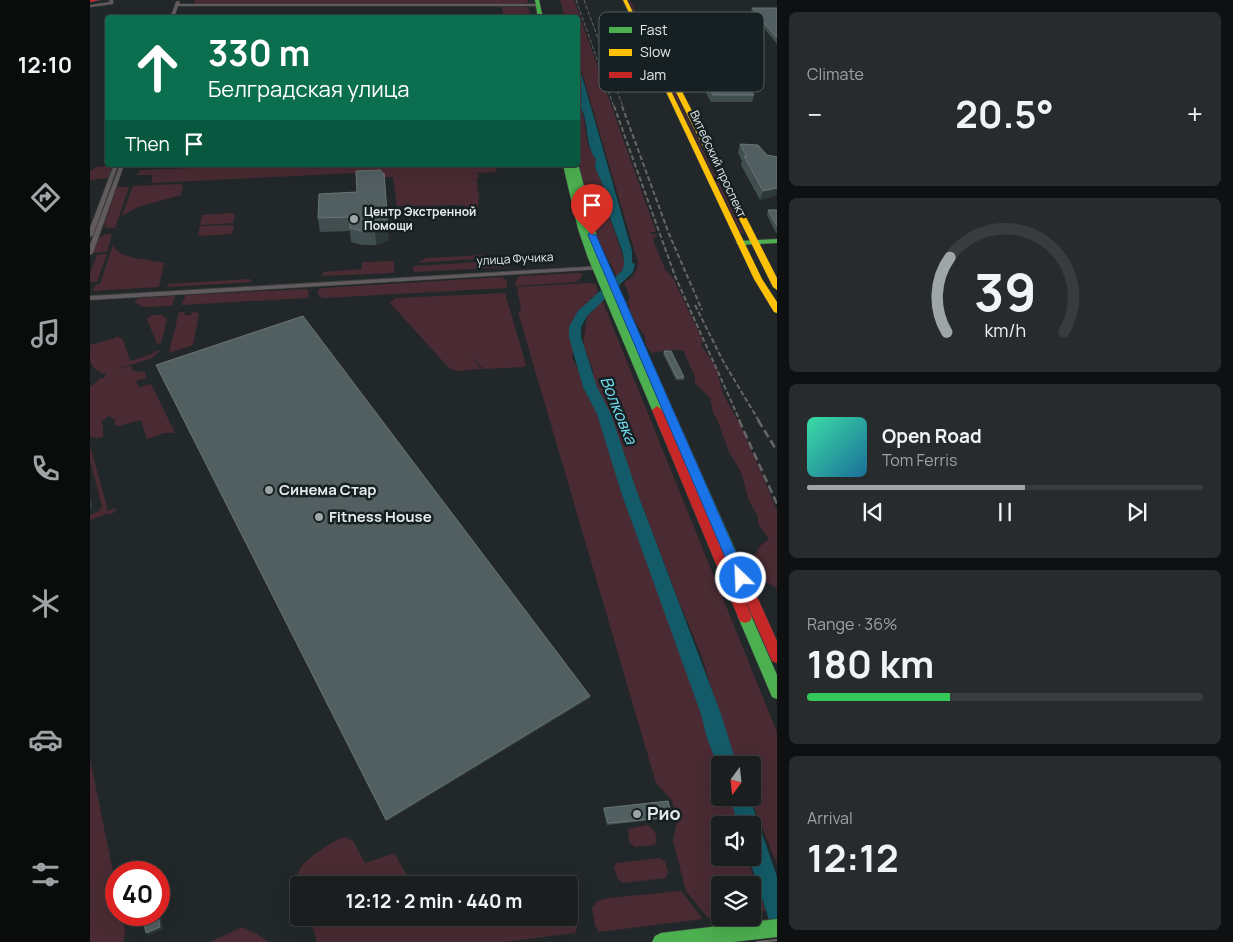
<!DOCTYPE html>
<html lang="en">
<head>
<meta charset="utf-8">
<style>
	body { margin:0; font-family:Manrope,sans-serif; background:#272b2c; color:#f1f3f6; height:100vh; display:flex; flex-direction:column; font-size:19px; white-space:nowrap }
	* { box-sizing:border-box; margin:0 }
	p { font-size:16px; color:#9fa2a4 }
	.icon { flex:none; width:28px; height:28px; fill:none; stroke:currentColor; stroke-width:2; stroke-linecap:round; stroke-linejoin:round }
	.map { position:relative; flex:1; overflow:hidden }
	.sheet { display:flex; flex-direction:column; gap:12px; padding:12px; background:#0e1011; width:456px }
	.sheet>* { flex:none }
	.banner { position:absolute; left:15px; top:15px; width:475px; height:152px; border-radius:5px; box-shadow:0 5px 20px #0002,0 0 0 1px #383c3d; background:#0b6e4f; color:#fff; overflow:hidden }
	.needle { width:32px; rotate:195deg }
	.fabs { position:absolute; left:621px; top:756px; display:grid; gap:10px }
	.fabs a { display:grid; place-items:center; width:50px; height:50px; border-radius:5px; background:#1a1e1f; box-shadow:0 5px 20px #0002,0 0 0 1px #383c3d; font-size:25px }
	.speed { position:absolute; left:15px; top:861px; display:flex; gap:10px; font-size:25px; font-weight:700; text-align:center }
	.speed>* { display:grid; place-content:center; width:65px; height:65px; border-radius:50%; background:#1a1e1f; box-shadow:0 5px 20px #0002,0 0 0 1px #383c3d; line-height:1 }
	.speed .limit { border:8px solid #d22; background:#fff; color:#111 }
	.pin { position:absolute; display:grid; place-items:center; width:42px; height:42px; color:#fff; margin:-51px -21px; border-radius:50% 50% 50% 0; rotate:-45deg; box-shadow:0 0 5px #0007 }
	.pin .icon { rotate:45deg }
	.me { position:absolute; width:55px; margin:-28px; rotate:336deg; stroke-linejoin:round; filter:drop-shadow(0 0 4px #0008) }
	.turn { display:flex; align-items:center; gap:18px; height:105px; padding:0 20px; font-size:22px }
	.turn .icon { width:65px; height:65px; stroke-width:2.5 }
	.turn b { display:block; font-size:35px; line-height:42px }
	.then { display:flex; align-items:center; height:48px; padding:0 20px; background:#0003; gap:10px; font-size:19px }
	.big { font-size:38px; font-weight:700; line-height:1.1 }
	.sheet .card { flex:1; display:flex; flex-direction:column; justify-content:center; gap:8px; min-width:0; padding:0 18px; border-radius:8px; background:#272b2c }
	.sheet .dial { align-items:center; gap:0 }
	.dial svg { height:130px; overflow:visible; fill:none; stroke:#383c3d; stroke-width:7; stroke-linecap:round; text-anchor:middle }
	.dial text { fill:#f1f3f6; stroke:none }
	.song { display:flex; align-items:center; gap:15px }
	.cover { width:60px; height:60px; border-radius:8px; background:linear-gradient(135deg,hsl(160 70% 55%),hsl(200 70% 35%)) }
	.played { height:5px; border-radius:2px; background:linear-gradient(90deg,#9fa6a8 55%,#383c3d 55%) }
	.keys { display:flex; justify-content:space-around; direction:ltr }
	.heat { display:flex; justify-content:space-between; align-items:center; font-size:28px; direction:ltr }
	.charge { height:8px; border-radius:4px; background:linear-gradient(90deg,#34c759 36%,#383c3d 0) }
	.trip { position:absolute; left:200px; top:876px; width:288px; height:50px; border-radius:5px; background:#1a1e1f; box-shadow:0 5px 20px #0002,0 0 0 1px #383c3d; font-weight:700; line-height:50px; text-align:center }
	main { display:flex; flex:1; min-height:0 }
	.dock { display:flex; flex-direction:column; width:90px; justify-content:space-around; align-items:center; background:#0a0c0c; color:#9fa2a4 }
	.dock .icon { width:35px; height:35px }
	.dock .selected { color:#9fa6a8 }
	.dock b { font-size:22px; color:#f1f3f6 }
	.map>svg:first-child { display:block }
</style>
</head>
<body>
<main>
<nav class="dock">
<b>12:10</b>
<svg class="icon selected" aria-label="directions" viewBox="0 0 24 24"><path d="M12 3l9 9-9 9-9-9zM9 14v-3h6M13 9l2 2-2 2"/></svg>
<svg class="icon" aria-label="music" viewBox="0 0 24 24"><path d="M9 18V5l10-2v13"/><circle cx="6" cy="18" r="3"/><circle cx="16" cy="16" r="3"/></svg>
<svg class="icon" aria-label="phone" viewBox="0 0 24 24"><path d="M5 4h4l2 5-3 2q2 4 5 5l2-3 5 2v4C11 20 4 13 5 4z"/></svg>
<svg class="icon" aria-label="climate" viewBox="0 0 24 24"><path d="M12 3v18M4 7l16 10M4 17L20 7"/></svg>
<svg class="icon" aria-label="car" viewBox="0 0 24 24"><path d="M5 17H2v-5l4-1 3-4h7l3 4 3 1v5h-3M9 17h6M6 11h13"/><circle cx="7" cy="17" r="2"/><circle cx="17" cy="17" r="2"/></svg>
<svg class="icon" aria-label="filters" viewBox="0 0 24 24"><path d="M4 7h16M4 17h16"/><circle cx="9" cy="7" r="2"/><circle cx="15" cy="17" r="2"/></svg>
</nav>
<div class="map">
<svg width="687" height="942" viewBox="0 0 687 942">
	<rect width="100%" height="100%" fill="#222829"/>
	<!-- green -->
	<path fill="#4a2b33" d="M105 0H438V2L432 4H104Z
		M470 0H484L566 232H560L561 234H566L567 236 563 238 564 243 575 269 583 278 613 341 611 345 626 367 633 394 651 426 687 510V591L685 587 670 579 661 562 670 546 679 539 668 523V516L659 501 651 472 639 452 627 419 623 413 620 398 605 383V377L593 350H578L562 353C557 349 554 342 555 336 547 325 539 314 538 300L540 298 534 283C542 278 547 273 548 263L488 59V18L475 17Z
		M538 0H540L654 234 651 233Z
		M412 7H438L441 17H414Z
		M488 104C498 117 493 134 500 149 501 152 504 156 506 159L505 167 517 195 516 202 517 209 535 263V271L527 277C521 263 514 253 508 239 498 213 494 185 488 158V156L492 157 488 150Z
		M23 165 18 178 0 180V171L7 167Z
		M174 165H405L407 172 386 173 389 176 386 181 388 185 387 190 389 192 388 210H385L371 205 307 206 303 177 266 179 265 173 61 183 63 175H46L51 170Z
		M90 184 93 186 91 195 48 207 32 216 43 186Z
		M27 187H39L25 228H16L14 224Z
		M142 213 145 214 143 223 110 225 112 215Z
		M139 225 144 226 142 234 108 236 110 226Z
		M15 234H22L17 252 3 253 8 239Z
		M23 245C30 260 59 259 74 263L69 287 3 291 5 285 10 284Z
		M17 254 7 282H0V273L7 255Z
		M394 255 399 258 327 263 336 258Z
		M304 261V273L231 276 234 272 272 269V262Z
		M393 262 412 263 417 267 324 272 323 266Z
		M487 273H491L492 277 486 282 426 286 425 282 429 276Z
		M412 277 417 281V288L233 298 228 295V290L233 288Z
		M160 279 162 282 76 287 79 284Z
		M501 283 506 284 508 294 503 298 499 297 502 300 500 302H495L498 303C473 327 487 330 482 358L490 373 502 404 509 414 516 440 564 579 630 766V798H642L651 825H630V858H657L676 911 663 913 662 885H630V917L618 918 596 891 583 841 587 821 582 801 566 783 428 312 431 310 427 287Z
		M215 289 219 291 218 298 91 305 96 295Z
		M415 293 436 365 433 367 393 369 381 356 391 369 367 371 360 369 300 303 305 298Z
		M85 296 82 306 53 307 44 302 49 298Z
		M512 300 687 732V864L660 798H662V765H647L636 736 612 657 588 599 521 424 516 406 503 382V370L493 344 497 317Z
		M89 312H95L94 315H101L102 312 109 313 103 345 79 353Z
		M62 315H72L77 319 71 343 67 344 57 319Z
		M25 336 33 339 40 361 60 355 66 351H70L62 358 28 369 41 366 43 371 55 372 56 378 46 381 49 387 61 384 85 433H74L57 439 51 420 28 426 25 425V420L19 416 11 422 13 426V437L6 438 0 437V387L11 378H14L16 373 12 374 4 368 0 361V345L26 338Z
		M0 445 18 511 25 508 26 510 22 514H17L0 520V515L9 511 12 506 0 461Z
		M0 759 26 886V915H32L35 932 34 942H0Z
		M557 825C564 828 568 835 566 843L564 845 545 847 539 842 538 829Z
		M256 837 263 841 275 863 303 854 306 856 322 885H209C207 879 207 875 210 869 214 860 246 838 256 837Z
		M570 858 575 861 578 872 576 878 533 883 528 879 524 868 526 863Z
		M591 891 613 919 509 932 505 925 502 908 507 901 519 898Z
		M479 904C487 910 490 924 485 933L415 942H227L220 918H479Z
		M152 927 167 934 178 942H120Z"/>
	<!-- water -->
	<path fill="#135b68" d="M488 62 542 251V271L531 282 527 277 535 271 533 253 517 209 516 202 517 195 505 167 506 159C493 143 501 120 488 104Z"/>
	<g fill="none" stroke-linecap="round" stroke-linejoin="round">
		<!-- river -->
		<path fill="#135b68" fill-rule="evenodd" d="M539 261 545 264 543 272 497 316 491 327V337L507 387 521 414 547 492 631 714 647 765H630V772L617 738 611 714 531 492 507 414 493 387 479 337V327L488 311 532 271 535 262Z
			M640 798H660L687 877V923L679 920 659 858H662V825H648Z"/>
		<!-- street casing -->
		<g stroke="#3e4243" stroke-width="1">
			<path id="street" d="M19 0H23V4L0 7V5L20 2Z
				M88 1 90 2 89 4H448L450 5 448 6H88L84 18H80L86 2Z
				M24 165H28L3 235 0 237V228Z
				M30 165H34L3 253 0 255V245Z
				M512 266 514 267V269L0 300V296Z"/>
		</g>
		<!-- fast casing -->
		<g stroke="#3e4243" stroke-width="1">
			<path id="fast" d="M445 0H449L453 18H448Z
				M488 163 508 241 660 583 659 587 654 588 649 587 648 583 502 245 572 410 571 413 567 414 562 410 498 258 488 229 473 165H481L499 238 481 165H488Z
				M687 239V243L650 245 646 243 650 241Z
				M655 611 660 613 687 675V699L682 697 648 617 650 613Z
				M687 919V937L643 942H562L565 936 571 933Z"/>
		</g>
		<!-- slow casing -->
		<g stroke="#3e4243" stroke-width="1">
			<path id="slow" d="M533 0H537L672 279 687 302V313L684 312 664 279Z
				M571 54 574 56 687 278V290L683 287 568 56Z"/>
		</g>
		<!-- jam casing -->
		<g stroke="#3e4243" stroke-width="1">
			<path id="jam" d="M0 0H10L0 2Z
				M567 406 572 410 662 617 660 621 655 623 650 621 648 617 562 410Z
				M654 578 659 579 687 641V663L682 661 648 583 649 579Z"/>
		</g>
		<!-- street -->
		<use href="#street" fill="#615b5d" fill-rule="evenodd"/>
		<!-- fast -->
		<use href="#fast" fill="#4caf50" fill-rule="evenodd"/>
		<!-- slow -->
		<use href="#slow" fill="#ffc107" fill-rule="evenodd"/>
		<!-- jam -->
		<use href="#jam" fill="#c62828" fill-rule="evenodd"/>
		<!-- tram -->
		<path stroke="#686567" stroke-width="2" d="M667 942 687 940"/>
		<!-- rail-far2 -->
		<path stroke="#686567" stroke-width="1" stroke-dasharray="4 2" stroke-linecap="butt" d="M486 0 524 107
			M494 0 533 107"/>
		<!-- rail-far1 -->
		<path stroke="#686567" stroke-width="2" stroke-dasharray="5 2.5" stroke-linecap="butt" d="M524 106 585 276 650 421
			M532 106 579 234 612 310
			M605 305 633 361 669 421"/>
		<!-- rail -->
		<path stroke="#686567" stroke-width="2.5" stroke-dasharray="8 4" stroke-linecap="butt" d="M649 420 687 504
			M668 420 687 451"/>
	</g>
	<!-- wall -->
	<path fill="#404e50" d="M662 8H687V44L674 28H670L662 17 663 13 661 11Z
		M614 50 644 58 660 68 659 72H617L609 60 610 56H614L612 54Z
		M621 78 664 95 662 102H621L616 93 618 87H621L619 84Z
		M650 144 677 155 687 157V193L685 196 670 200 651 165 652 161 648 153Z
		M229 194 299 240 286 245H272L261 242 260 231 230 232 228 218Z
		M678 210H687V233H686L677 215Z
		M574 351 594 377V380H586L573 354Z
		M67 367 500 698 297 821Z
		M514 808 582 817 581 818 517 825 513 809Z"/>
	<!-- shaded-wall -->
	<path fill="#2d3839" d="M687 188V193L685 196 670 200 673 191Z
		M298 226 299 240 286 245 285 231Z
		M0 497 3 508 0 509Z
		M500 696V698L297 821 296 820Z
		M69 904 73 929 59 935 56 933 69 915Z"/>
	<!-- building -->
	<path fill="#525f61" stroke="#687476" d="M662 8H687V38L675 24H672L663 13H667Z
		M621 78H652L664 95H623L618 87H626Z
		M650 144 668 145 677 155 687 157V188L673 191 654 156 657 157Z
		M291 170V173H294L298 226 285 231H271L260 228V217L228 218 229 194 267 192 266 171Z
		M678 210H687V226Z
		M213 316 500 696 296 820 66 365Z
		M574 351H581L594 377 587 378Z
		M578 801 582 817 518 823 514 808Z
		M52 915H68L70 927 56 933Z"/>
	<!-- route -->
	<path fill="#1a73e8" stroke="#114b97" d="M499 233 506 235 657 578 655 582 651 584 646 582 644 578 498 235Z"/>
	<!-- markers -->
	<g fill="#9fa6a8" stroke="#162022" stroke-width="2">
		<circle cx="264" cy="219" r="5"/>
		<circle cx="179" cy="490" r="5"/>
		<circle cx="229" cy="517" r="5"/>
		<circle cx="547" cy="814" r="5"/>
	</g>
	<g text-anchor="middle" stroke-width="5" stroke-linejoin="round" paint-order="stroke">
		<!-- far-street labels -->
		<g font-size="12" fill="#e3eaec" stroke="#162022">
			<text transform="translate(628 164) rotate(65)" y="4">Витебский проспект</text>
			<text transform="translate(425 259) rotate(-3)" y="4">улица Фучика</text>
		</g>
		<!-- far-poi labels -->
		<g font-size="12" font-weight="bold" fill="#e3eaec" stroke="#162022" text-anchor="start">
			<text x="274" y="216">Центр Экстренной<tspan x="274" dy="14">Помощи</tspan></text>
		</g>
		<!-- poi labels -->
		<g font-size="15" font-weight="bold" fill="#e3eaec" stroke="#162022" text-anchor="start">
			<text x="189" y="495">Синема Стар</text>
			<text x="239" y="522">Fitness House</text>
		</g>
		<!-- water labels -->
		<g font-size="16" font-style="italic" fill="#75e1f7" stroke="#162022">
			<text transform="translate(529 410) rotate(68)" y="6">Волковка</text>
		</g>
		<!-- near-poi labels -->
		<g font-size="18" font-weight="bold" fill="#e3eaec" stroke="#162022" text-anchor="start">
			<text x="557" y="820">Рио</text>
		</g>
	</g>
	<!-- legend -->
	<rect x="509" y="12" width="165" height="80" rx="8" fill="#162022" stroke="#545d5f" stroke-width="1"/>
	<rect x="519" y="27" width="23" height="6" fill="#4caf50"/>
	<rect x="519" y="49" width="23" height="7" fill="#ffc107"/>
	<rect x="519" y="72" width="23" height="6" fill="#c62828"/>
	<g font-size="14" fill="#e3eaec">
		<text x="550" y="35">Fast</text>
		<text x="550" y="57">Slow</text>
		<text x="550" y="80">Jam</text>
	</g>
</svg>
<div class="fabs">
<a><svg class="needle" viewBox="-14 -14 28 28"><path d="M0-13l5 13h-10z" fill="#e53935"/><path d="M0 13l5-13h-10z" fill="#9fa2a4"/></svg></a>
<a><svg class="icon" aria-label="sound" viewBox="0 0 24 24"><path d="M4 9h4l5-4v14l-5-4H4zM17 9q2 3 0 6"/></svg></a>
<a><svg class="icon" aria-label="layers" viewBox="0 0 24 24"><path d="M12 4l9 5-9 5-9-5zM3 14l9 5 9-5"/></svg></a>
</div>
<div class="speed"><div class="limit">40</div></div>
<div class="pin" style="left:502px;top:235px;background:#d93025"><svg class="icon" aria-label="arrive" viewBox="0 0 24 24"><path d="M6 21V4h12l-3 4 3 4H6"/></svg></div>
<svg class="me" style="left:651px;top:578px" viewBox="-20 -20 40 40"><circle r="17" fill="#1a73e8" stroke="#fff" stroke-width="3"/><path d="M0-11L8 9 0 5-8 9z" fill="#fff"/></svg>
<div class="trip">12:12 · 2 min · 440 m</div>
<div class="banner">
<div class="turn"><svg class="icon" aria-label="ahead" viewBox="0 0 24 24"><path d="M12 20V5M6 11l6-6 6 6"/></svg><div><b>330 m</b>Белградская улица</div></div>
<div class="then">Then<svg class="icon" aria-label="arrive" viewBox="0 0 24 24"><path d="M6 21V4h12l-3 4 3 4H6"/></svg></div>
</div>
</div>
<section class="sheet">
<div class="card"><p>Climate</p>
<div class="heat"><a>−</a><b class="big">20.5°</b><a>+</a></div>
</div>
<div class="card dial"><svg viewBox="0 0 100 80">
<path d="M14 69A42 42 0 1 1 86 69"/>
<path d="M14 69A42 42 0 0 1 16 23" stroke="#9fa6a8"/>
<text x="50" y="56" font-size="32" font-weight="700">39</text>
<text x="50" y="72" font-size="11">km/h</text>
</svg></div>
<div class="card">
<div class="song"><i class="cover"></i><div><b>Open Road</b><p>Tom Ferris</p></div></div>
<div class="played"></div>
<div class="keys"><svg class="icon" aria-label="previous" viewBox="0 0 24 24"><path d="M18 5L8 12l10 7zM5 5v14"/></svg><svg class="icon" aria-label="pause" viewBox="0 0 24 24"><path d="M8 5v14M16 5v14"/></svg><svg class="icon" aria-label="next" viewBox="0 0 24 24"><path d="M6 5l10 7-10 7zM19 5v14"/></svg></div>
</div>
<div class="card"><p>Range · 36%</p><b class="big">180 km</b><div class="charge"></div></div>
<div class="card"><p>Arrival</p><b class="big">12:12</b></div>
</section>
</main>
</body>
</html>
